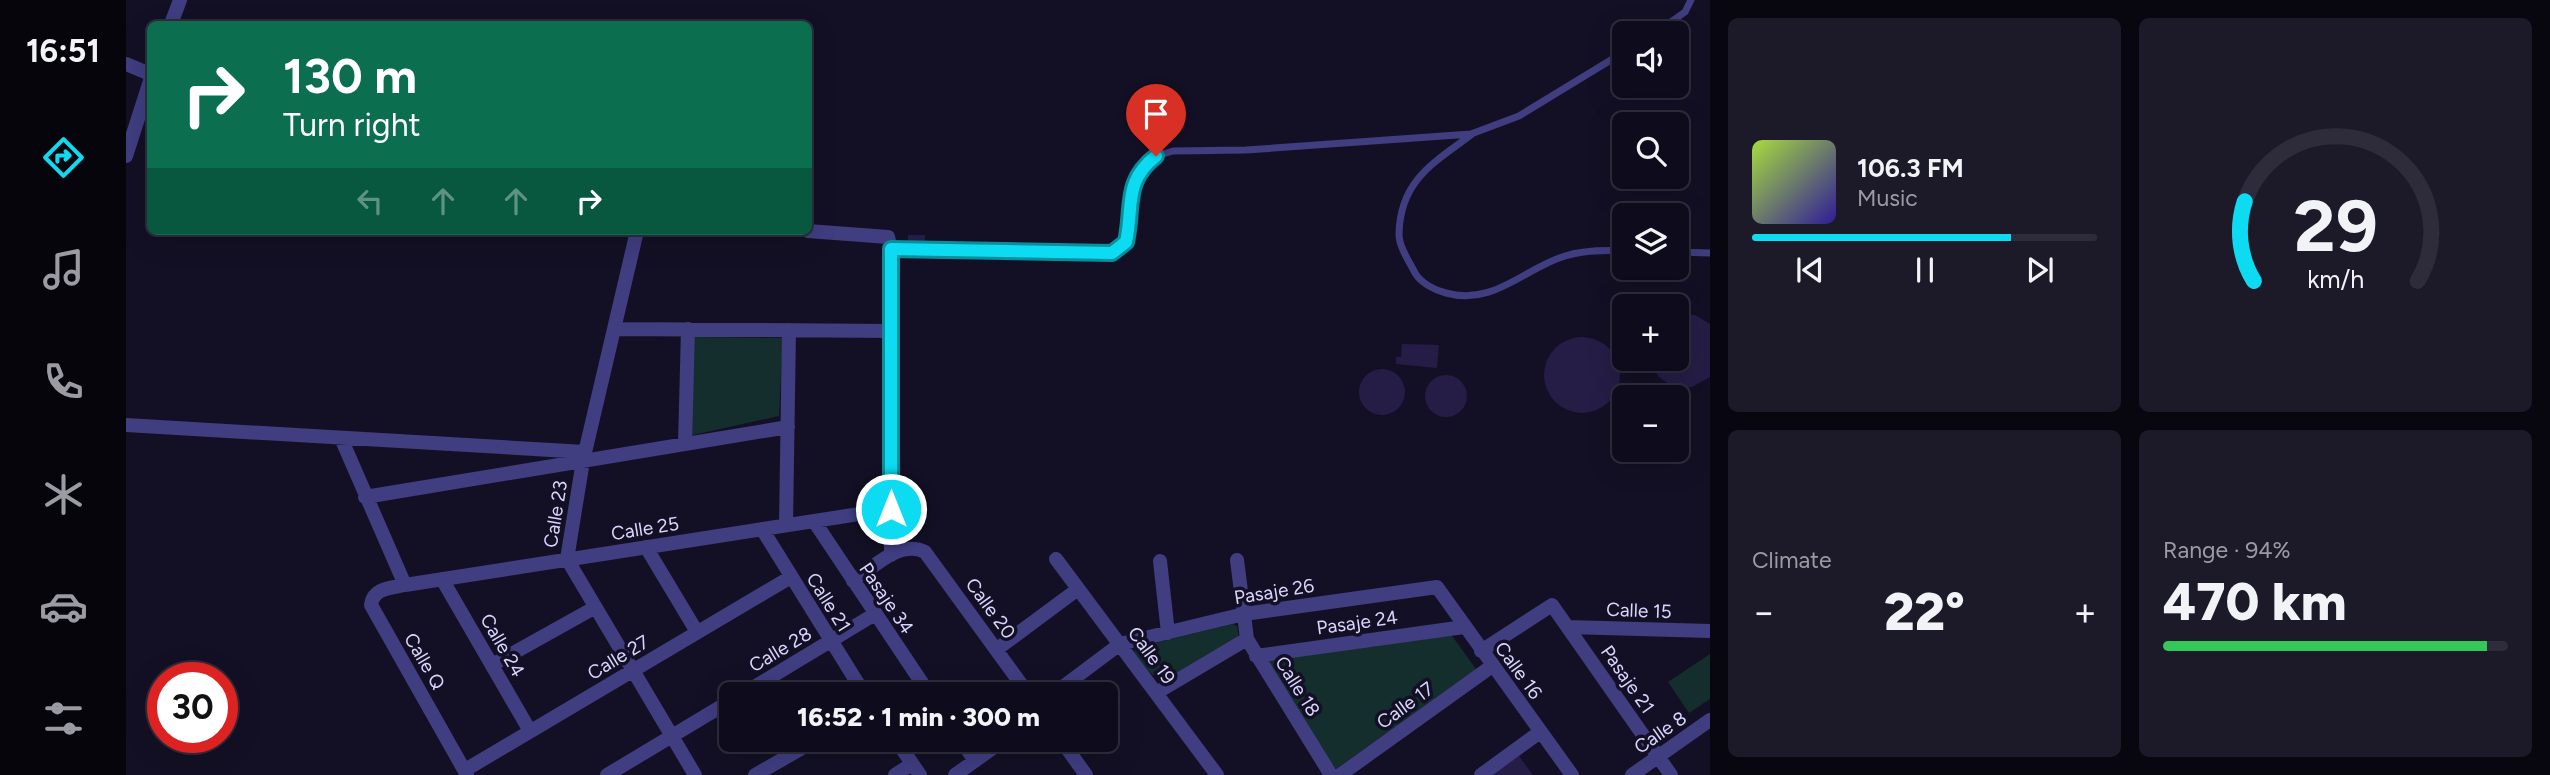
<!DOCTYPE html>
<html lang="en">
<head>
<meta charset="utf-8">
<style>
	body { margin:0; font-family:Figtree,sans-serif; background:#1c1a29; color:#f1f3f6; height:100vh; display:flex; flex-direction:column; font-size:26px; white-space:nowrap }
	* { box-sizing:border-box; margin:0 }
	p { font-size:23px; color:#9b9ba3 }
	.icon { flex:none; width:38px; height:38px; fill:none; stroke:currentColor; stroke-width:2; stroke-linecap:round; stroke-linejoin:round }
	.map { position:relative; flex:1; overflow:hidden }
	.sheet { display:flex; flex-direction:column; gap:18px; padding:18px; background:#08070f; width:840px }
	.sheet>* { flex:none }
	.guide { position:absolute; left:21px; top:21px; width:665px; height:214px; border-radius:10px; box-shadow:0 7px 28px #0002,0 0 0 2px #2e2c3b; background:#0b6e4f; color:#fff; overflow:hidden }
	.controls { position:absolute; left:1486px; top:21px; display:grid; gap:14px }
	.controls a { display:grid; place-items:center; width:77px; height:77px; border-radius:10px; background:#0e0c1c; box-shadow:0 7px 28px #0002,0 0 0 2px #2e2c3b; font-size:35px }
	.speed { position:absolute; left:21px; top:662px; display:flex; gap:14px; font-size:35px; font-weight:700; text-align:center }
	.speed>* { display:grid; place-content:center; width:91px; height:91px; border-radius:50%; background:#0e0c1c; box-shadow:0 7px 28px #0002,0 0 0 2px #2e2c3b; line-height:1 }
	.speed .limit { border:10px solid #d22; background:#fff; color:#111 }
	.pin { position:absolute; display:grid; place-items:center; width:60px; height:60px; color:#fff; margin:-72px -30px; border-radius:50% 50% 50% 0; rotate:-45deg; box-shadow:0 0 7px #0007 }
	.pin .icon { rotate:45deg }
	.me { position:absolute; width:77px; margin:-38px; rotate:0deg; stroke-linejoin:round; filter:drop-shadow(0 0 5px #0008) }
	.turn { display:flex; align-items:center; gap:24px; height:147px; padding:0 21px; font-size:32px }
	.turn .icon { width:91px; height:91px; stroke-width:2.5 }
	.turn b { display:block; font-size:49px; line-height:60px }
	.lanes { display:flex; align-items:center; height:66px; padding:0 21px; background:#0003; justify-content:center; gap:35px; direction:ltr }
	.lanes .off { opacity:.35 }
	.big { font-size:52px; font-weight:800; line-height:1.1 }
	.sheet .tile { flex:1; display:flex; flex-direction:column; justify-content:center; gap:10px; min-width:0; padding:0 24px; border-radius:10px; background:#1c1a29 }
	.sheet .dial { align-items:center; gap:0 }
	.dial svg { height:182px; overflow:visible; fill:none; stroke:#2e2c3b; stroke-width:7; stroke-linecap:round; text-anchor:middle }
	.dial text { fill:#f1f3f6; stroke:none }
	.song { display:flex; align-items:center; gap:21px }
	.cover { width:84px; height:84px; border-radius:10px; background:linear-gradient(135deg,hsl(80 70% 55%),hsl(250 70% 35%)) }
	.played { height:7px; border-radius:4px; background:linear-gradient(90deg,#0cdbf2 75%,#2e2c3b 75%) }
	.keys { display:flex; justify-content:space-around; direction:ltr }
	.heat { display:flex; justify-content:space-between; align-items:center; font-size:38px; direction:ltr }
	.charge { height:10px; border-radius:5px; background:linear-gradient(90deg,#34c759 94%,#2e2c3b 0) }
	.sheet .tiles { flex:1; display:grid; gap:18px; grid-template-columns:repeat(2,1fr) }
	.trip { position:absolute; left:593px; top:682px; width:399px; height:70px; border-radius:10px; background:#0e0c1c; box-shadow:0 7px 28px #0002,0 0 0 2px #2e2c3b; font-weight:800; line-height:70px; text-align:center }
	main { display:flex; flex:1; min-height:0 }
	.menu { display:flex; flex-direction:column; width:126px; justify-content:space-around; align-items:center; background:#06050b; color:#9b9ba3 }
	.menu .icon { width:49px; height:49px }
	.menu .active { color:#0cdbf2 }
	.menu b { font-size:32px; color:#f1f3f6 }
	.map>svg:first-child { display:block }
</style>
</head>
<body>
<main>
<nav class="menu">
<b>16:51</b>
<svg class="icon active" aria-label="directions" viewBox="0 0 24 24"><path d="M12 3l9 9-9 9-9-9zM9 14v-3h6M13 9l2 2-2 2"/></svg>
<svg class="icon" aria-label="music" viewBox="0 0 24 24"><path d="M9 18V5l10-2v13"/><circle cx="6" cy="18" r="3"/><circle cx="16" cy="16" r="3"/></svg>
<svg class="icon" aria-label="phone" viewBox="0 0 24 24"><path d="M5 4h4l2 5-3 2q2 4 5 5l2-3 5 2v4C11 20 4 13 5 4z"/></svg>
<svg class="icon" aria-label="climate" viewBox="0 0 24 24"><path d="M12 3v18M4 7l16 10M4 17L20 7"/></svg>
<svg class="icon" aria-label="car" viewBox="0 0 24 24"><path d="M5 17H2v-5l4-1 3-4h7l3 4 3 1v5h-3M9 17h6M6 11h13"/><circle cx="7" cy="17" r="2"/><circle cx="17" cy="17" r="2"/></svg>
<svg class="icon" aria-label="filters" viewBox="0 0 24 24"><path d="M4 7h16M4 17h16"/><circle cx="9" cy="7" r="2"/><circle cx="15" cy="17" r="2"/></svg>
</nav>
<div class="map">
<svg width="1584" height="775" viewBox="0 0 1584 775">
	<rect width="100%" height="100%" fill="#131025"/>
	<!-- green -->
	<path fill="#132e2d" d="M560 337 657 338 653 416 558 437Z
		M1107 624 1111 626 1113 638 1041 682C1026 680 1018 664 1009 653L1008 648Z
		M1324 633 1350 669 1210 769 1133 662Z
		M1584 654V699L1563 713 1542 682Z"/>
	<!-- building -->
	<path fill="#251d45" d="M782 235H799V243H782Z
		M1556 314 1569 315 1584 324V377L1566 387H1555L1543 384 1533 377 1523 359H1550V315Z
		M1418 375a38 38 0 1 1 76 0a38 38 0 1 1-76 0Z
		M1276 344 1313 345 1311 368 1270 364V357H1275Z
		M1233 392a23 23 0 1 1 46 0a23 23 0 1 1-46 0Z
		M1299 396a21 21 0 1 1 42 0a21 21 0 1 1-42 0Z
		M1393 756 1407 775H1366Z"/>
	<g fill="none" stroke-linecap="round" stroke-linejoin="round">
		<!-- lane -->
		<path stroke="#403d81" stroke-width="7" d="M1529 33 1559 12 1565 0
			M1345 135C1307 163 1274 181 1273 234 1273 247 1283 261 1289 273 1295 283 1308 290 1320 293 1368 306 1397 269 1439 256 1459 250 1478 250 1498 251
			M765 249 986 253 1000 241 1007 186 1011 173 1030 156 1047 151 1120 150 1345 134 1393 116 1498 52
			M1550 252 1584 253"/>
		<!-- street -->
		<path stroke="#403d81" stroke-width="14" d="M45 24 54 0
			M0 64 24 74
			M0 156 24 81
			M511 231 457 461 441 559 569 775
			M682 231 762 237 765 249V555
			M489 329 765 331
			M0 425 459 452
			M215 438 279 585
			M559 444 562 329
			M239 497 662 427
			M688 521 804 695
			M660 525 663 330
			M636 529 739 695
			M520 547 571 632
			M930 559 1091 775
			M1111 560 1121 639 1205 775
			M1034 561 1042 633
			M316 579 404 731
			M727 581C747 568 774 539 799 552L903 695
			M1442 627 1584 631
			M871 649 952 589
			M1355 651 1426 605 1545 775
			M1130 656 1338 627
			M366 665 468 608
			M1030 693 1121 639
			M615 695 749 614
			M926 695 994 644 1118 614 1311 587 1446 775
			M770 740 794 775
			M835 740 849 761
			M935 740 960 775
			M339 770 665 577
			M341 775 245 605C247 588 265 588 279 585L765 509
			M481 775 606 700
			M629 775 690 740
			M769 775 786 764
			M829 775 878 740
			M1214 775 1366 666
			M1355 775 1414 732
			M1506 775 1584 720"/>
	</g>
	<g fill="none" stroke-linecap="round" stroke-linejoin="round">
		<!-- route casing -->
		<g stroke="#088e9d" stroke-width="18">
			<path id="route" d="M765 509V249L986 253 1000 242C1008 205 997 182 1030 156"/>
		</g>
		<!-- route -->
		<use href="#route" stroke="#0cdbf2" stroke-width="12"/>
	</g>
	<g text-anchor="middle" stroke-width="7" stroke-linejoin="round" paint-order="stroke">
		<!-- street labels -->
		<g font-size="19" fill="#dad5fd" stroke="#131025">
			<text transform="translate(429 514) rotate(-81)" y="7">Calle 23</text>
			<text transform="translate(519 528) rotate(-9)" y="7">Calle 25</text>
			<text transform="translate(1148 591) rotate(-9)" y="7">Pasaje 26</text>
			<text transform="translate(761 598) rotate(56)" y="7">Pasaje 34</text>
			<text transform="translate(703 602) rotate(58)" y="7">Calle 21</text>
			<text transform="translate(865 608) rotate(54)" y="7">Calle 20</text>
			<text transform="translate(1513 610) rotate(2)" y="7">Calle 15</text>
			<text transform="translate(1231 622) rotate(-8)" y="7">Pasaje 24</text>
			<text transform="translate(377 645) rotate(60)" y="7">Calle 24</text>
			<text transform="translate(654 649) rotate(-31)" y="7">Calle 28</text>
			<text transform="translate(1026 655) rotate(54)" y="7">Calle 19</text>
			<text transform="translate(492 657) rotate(-31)" y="7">Calle 27</text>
			<text transform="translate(299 661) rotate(60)" y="7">Calle Q</text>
			<text transform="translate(1393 670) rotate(54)" y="7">Calle 16</text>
			<text transform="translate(1502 679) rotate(55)" y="7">Pasaje 21</text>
			<text transform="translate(1172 686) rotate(58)" y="7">Calle 18</text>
			<text transform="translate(1279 705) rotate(-36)" y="7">Calle 17</text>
			<text transform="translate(1534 732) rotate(-35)" y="7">Calle 8</text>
		</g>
	</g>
</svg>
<div class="controls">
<a><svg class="icon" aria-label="sound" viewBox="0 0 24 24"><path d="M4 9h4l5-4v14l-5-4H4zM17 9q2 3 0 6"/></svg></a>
<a><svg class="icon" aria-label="search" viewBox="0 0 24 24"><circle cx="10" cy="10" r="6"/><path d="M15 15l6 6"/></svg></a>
<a><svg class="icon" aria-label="layers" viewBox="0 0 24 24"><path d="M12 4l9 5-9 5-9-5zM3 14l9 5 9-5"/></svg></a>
<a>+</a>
<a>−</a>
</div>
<div class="speed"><div class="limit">30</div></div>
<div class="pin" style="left:1030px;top:156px;background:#d93025"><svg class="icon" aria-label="arrive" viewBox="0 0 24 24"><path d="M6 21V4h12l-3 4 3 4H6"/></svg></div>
<svg class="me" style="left:765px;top:509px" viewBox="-20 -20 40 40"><circle r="17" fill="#0cdbf2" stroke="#fff" stroke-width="3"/><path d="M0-11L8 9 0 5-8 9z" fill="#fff"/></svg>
<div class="trip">16:52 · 1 min · 300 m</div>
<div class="guide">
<div class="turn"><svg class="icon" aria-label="right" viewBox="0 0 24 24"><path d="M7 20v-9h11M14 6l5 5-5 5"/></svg><div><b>130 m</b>Turn right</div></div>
<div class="lanes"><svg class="icon off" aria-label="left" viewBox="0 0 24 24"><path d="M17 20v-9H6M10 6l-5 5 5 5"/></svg><svg class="icon off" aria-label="ahead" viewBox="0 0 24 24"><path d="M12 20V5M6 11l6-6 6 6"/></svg><svg class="icon off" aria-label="ahead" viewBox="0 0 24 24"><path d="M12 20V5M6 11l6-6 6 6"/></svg><svg class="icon" aria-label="right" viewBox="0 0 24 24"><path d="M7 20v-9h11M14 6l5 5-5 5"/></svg></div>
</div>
</div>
<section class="sheet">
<div class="tiles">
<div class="tile">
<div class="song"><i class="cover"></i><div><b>106.3 FM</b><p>Music</p></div></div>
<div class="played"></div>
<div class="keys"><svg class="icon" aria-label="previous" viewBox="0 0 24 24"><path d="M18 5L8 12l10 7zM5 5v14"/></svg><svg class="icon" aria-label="pause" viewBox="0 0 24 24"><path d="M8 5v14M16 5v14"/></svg><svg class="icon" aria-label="next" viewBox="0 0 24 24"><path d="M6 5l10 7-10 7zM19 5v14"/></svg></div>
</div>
<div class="tile dial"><svg viewBox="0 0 100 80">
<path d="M14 69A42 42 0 1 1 86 69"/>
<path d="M14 69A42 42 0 0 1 10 34" stroke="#0cdbf2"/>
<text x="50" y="56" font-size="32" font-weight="700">29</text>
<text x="50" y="72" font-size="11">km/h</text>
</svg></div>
<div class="tile"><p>Climate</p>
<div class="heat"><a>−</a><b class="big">22°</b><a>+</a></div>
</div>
<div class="tile"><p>Range · 94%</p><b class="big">470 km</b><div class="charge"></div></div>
</div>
</section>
</main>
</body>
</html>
